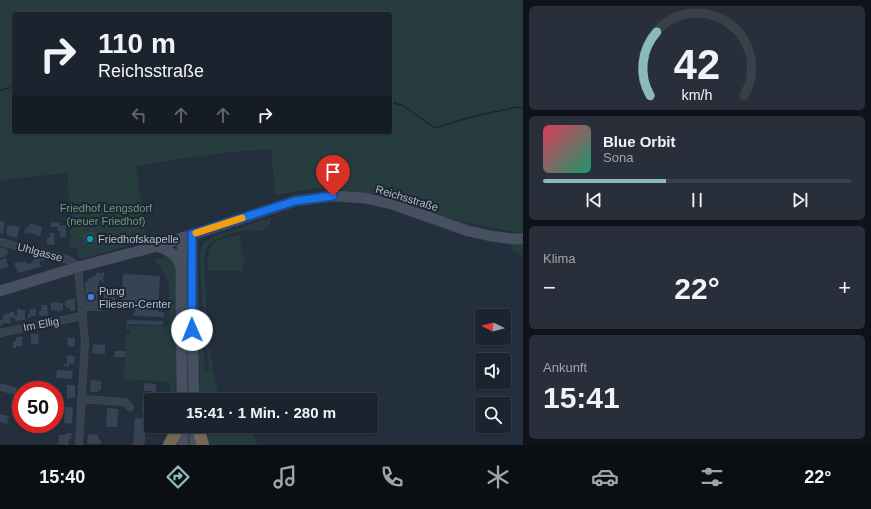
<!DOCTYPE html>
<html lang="de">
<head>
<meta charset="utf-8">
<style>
	body { margin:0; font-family:Helvetica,sans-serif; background:#282f3a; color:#f1f3f6; height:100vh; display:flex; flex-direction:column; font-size:15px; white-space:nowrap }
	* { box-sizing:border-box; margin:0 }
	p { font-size:13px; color:#a0a4aa }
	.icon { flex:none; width:22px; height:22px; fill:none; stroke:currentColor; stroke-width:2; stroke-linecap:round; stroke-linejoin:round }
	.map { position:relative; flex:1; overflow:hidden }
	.side { display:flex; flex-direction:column; gap:6px; padding:6px; background:#0f1319; width:348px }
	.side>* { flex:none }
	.top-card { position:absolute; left:12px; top:12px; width:380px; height:122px; border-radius:4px; box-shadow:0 1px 3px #0004,0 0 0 1px #39404a; background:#1b232e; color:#f1f3f6; overflow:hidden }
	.needle { width:26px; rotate:276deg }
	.buttons { position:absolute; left:475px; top:309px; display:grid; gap:8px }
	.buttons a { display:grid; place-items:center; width:36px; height:36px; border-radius:4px; background:#1b232e; box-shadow:0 1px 3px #0004,0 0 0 1px #39404a; font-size:20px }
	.speed { position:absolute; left:12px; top:381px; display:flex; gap:8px; font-size:20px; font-weight:700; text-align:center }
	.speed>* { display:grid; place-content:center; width:52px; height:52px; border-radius:50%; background:#1b232e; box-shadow:0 1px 3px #0004,0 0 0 1px #39404a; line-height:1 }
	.speed .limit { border:6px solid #d22; background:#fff; color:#111 }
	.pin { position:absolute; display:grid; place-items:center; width:34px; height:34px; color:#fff; margin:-41px -17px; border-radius:50% 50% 50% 0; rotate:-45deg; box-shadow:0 0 4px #0007 }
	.pin .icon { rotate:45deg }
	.me { position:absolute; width:44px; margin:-22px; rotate:359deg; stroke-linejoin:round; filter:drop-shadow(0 0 3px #0008) }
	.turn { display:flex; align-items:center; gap:14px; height:84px; padding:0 20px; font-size:18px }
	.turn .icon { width:52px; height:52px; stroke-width:2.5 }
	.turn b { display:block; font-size:28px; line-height:34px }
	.lanes { display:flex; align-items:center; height:38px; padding:0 20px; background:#0003; justify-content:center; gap:20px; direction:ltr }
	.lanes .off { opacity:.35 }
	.big { font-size:30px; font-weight:800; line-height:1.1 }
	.side .card { flex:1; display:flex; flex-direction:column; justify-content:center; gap:6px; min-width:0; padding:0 14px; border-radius:6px; background:#282f3a }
	.side .dial { align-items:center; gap:0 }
	.dial svg { height:104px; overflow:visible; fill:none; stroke:#39404a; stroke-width:7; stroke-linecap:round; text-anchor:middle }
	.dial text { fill:#f1f3f6; stroke:none }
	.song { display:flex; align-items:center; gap:12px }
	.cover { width:48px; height:48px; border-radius:6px; background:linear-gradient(135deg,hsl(350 70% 55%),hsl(160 70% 35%)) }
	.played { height:4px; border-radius:2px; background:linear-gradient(90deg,#8bbbb9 40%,#39404a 40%) }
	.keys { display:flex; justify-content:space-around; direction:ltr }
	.heat { display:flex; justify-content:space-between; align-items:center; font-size:22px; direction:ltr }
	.trip { position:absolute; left:144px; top:393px; width:234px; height:40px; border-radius:4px; background:#1b232e; box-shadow:0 1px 3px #0004,0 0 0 1px #39404a; font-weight:800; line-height:40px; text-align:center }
	.menu { display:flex; height:64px; justify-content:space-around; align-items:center; background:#0b0e12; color:#a0a4aa }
	.menu .icon { width:28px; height:28px }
	.menu .active { color:#8bbbb9 }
	.menu b { font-size:18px; color:#f1f3f6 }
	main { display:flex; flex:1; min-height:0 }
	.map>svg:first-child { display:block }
</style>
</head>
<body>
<main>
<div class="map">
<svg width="523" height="445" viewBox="0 0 523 445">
	<rect width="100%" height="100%" fill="#242f3e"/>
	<!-- green -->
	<path fill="#263c3f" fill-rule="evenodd" d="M0 0H523V257L512 251 515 232 459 221 389 198 361 192 317 188 275 195 271 149C226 151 180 159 136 166L147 241 80 259 76 248H70L68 173 0 180ZM14 14H390V132H14Z
		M271 217C272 222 268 228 264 230 259 231 254 230 248 230 240 230 212 239 207 246 205 250 205 256 204 261L208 339V340L206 341 201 283 200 254 202 246 206 241 215 236Z
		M240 235 242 256H244L243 271H208C205 242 214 240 240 235Z
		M198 246V247L197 255 199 300 205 371H209L207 344 209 348 217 390 220 400H200V370L197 344 196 254Z
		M189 248 190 400H186L184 249Z
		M170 256 177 265V372L174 400H170V382L124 379 126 334H129L130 330 126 329V325L169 326V283L155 259Z
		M201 426H249L258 445H207Z"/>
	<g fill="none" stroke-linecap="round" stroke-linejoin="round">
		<!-- stream -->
		<path stroke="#17263c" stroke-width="1.5" d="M0 90 14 87
			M390 102 402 105 435 128 471 117 517 107 523 108"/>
	</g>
	<!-- building -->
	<path fill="#364354" d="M0 221 5 222 3 234 0 233Z
		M51 222H57V223H60V226L66 225V237H60V231H57V227H51Z
		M30 223 42 227 40 236 27 232V234L24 233 26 227 28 228Z
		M9 225 20 227 17 238 7 235V233H6L7 226H9Z
		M93 231 97 241 93 243 92 240 85 244 82 235Z
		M50 233H54L55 245H47V237H50Z
		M0 247 7 249 9 254 5 255V257L0 258Z
		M41 256 47 257V260L42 261V260L39 261 41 267 18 273 14 263 18 262 19 263 26 261 27 264 33 262 32 260 35 259V257Z
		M6 258 8 267 0 269V260Z
		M104 272 105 275 103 276 104 282 102 283 101 280H99L100 291H96L97 292V301H102V311H86L85 282 88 280 87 279 93 277V276L96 275V273H100V274Z
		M123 274 160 276 158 312H164V317L133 316 134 312H135V304L122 303Z
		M104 292H109V293H115V302H104Z
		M68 299H75V311H70L69 308H66L65 301 69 300Z
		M57 302V303H63V310L60 311V312H58V311L51 310V303Z
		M41 305H47L48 315 39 316V311H42Z
		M17 309H21V310H25V320L15 321V318H10L11 323H3V325L0 326V320H3V315L10 313V312L14 311 15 316H17Z
		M30 309H36V316H30V318H28V314L30 313Z
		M127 320 163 321V325L126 324Z
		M31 334H38L39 340H38V344H31Z
		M16 337H22V346H16V348H13V341H16Z
		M67 338H75V346L68 347Z
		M93 344 105 345V354L92 353Z
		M115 351H125V357H114Z
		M67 355 75 356 74 364H69V367L64 366V363L67 364Z
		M57 370 73 371 72 379 56 378Z
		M91 380 101 381V390H98V392H90Z
		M0 383 17 388 15 395 0 391Z
		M144 383 156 384V392H161V395L151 394 152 391H144Z
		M67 385H75V398H67Z
		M143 400H151V417H147V411H142Z
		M65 407H73L72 424 64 423Z
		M107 408 118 409 117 427H106Z
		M0 414 9 416 7 424 0 422Z
		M135 418 146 419 145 442H144L143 445H133Z
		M66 433H72L71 439H69L68 445 58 444 59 435H66Z
		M88 434 98 435V439L101 440V443L98 444 87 443Z"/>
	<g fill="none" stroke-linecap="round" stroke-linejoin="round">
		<!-- minor casing -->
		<g stroke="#414a57" stroke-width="8">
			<path id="minor" d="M0 242 60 257 70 261 78 267 85 342 79 445
				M0 333 82 316
				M81 399 125 402 130 407"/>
		</g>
		<!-- secondary casing -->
		<g stroke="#414a57" stroke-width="11">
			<path id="secondary" d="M192 234V302L194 400
				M158 246C170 252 177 253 181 268
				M0 291 78 267 158 246 295 201 333 196 365 198 395 205 468 231 491 236 514 239H523
				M182 400 181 270 183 237
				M183 426V445
				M194 426 195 445"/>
		</g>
		<!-- motorway casing -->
		<g stroke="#434c59" stroke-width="13">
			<path id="motorway" d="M197 426 203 445
				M169 445 175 434 177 426"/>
		</g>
		<!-- minor -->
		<use href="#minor" stroke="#38414e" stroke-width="7"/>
		<!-- secondary -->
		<use href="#secondary" stroke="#465061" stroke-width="10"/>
		<!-- motorway -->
		<use href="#motorway" stroke="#746855" stroke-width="12"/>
	</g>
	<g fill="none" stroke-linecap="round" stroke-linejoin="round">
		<!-- route casing -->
		<g stroke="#114b97" stroke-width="10">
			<path id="route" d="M192 330V234L295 201 333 196"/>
		</g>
		<!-- route -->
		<use href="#route" stroke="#1a73e8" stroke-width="7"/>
		<!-- slow -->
		<path stroke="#f59e0b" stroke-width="7" d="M196 233 242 218"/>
	</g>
	<!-- markers -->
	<circle fill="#0f9aa8" stroke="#1d2633" stroke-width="1.5" cx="90" cy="239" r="4"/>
	<circle fill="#3f7fe0" stroke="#1d2633" stroke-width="1.5" cx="91" cy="297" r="4"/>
	<g text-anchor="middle" stroke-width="4" stroke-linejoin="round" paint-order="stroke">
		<!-- street labels -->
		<g font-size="11" fill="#b4bcc9" stroke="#1d2633">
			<text transform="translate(407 198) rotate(17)" y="4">Reichsstraße</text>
			<text transform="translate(40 252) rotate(15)" y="4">Uhlgasse</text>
			<text transform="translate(41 324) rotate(-11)" y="4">Im Ellig</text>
		</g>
		<!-- park labels -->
		<g font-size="11" fill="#6b9a76" stroke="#1d2633">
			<text x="106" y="212">Friedhof Lengsdorf<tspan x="106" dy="13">(neuer Friedhof)</tspan></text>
		</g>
		<!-- poi labels -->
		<g font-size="11" fill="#b4bcc9" stroke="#1d2633" text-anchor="start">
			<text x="98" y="243">Friedhofskapelle</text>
			<text x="99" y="295">Pung<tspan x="99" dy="13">Fliesen-Center</tspan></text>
		</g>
	</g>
</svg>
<div class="buttons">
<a><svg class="needle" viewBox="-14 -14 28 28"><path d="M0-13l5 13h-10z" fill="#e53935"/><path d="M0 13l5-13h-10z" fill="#a0a4aa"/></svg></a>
<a><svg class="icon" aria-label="sound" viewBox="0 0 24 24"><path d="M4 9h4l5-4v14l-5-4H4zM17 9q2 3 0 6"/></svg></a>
<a><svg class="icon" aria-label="search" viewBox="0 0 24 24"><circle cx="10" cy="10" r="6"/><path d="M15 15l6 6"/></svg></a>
</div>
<div class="speed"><div class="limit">50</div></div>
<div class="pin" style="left:333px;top:196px;background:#d93025"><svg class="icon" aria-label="arrive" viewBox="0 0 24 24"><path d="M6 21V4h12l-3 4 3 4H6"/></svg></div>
<svg class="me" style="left:192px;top:330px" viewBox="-20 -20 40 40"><circle r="19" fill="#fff"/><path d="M0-13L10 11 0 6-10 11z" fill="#1a73e8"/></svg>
<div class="trip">15:41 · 1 Min. · 280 m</div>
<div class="top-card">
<div class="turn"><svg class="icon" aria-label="right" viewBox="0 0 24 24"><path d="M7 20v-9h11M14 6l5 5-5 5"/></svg><div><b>110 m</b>Reichsstraße</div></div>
<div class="lanes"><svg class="icon off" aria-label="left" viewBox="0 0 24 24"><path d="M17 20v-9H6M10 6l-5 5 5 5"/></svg><svg class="icon off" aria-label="ahead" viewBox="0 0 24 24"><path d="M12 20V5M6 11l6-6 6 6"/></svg><svg class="icon off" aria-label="ahead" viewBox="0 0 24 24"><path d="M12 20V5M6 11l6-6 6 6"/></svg><svg class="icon" aria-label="right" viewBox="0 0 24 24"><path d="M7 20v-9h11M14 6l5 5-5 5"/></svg></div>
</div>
</div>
<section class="side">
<div class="card dial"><svg viewBox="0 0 100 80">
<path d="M14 69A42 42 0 1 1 86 69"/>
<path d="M14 69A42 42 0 0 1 19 20" stroke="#8bbbb9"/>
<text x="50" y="56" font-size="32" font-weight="700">42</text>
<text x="50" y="72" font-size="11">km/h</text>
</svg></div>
<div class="card">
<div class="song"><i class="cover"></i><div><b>Blue Orbit</b><p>Sona</p></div></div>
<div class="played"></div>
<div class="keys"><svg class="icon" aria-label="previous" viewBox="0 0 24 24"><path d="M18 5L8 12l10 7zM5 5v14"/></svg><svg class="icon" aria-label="pause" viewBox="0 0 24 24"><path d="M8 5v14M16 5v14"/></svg><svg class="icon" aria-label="next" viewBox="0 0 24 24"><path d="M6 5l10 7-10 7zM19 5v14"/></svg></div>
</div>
<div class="card"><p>Klima</p>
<div class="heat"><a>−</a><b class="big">22°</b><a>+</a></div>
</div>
<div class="card"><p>Ankunft</p><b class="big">15:41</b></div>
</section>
</main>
<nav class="menu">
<b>15:40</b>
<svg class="icon active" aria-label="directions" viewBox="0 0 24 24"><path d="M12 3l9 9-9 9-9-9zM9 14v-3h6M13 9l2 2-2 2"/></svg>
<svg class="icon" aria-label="music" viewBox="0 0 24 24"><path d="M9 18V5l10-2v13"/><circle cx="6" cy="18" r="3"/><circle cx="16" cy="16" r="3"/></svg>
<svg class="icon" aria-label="phone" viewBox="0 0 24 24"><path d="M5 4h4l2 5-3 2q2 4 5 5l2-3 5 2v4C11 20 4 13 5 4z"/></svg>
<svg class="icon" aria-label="climate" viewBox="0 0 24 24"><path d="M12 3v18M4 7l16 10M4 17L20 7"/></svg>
<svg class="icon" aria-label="car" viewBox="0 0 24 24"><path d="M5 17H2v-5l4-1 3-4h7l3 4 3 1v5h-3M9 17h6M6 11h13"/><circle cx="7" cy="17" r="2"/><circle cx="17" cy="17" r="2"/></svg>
<svg class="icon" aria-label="filters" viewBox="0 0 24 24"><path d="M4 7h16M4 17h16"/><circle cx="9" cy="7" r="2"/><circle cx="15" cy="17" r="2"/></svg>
<b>22°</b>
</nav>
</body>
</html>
